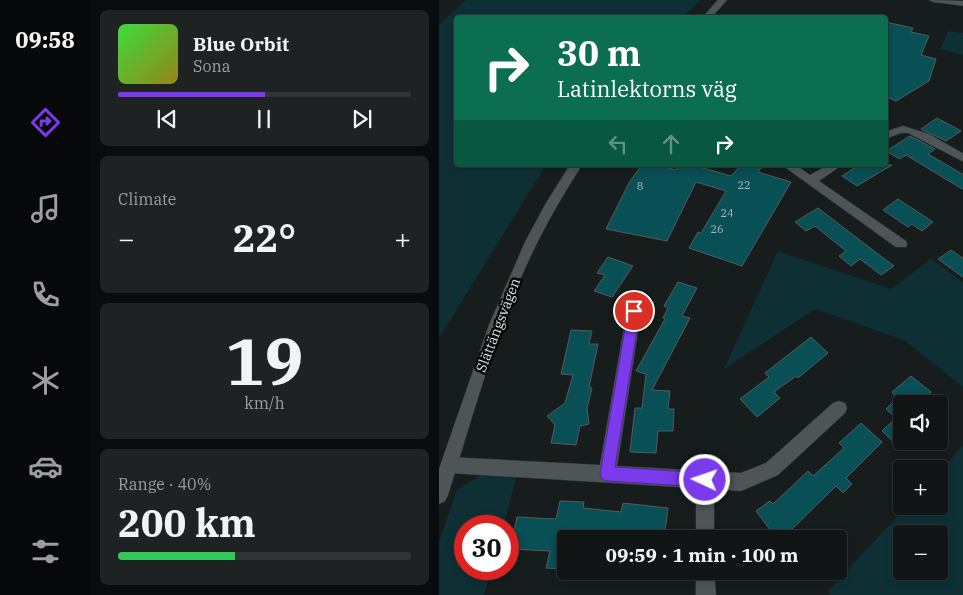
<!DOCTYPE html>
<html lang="en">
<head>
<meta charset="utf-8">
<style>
	body { margin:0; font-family:"IBM Plex Serif",serif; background:#1e2223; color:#f1f3f6; height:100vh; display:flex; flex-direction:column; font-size:19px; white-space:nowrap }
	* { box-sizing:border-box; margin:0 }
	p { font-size:16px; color:#9c9fa1 }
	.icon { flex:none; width:28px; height:28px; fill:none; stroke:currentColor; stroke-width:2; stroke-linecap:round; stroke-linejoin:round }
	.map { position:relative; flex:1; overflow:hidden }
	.drawer { display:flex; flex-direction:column; gap:10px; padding:10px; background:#090c0c; width:349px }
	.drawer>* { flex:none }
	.guide { position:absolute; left:15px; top:15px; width:434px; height:152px; border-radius:5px; box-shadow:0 2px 8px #0003,0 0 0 1px #303435; background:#0b6e4f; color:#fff; overflow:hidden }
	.tools { position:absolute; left:454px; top:395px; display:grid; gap:10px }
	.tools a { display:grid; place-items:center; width:55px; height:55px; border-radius:5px; background:#111516; box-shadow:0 2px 8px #0003,0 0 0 1px #303435; font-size:25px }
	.speed { position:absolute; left:15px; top:515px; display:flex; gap:10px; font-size:25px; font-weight:700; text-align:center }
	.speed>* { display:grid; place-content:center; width:65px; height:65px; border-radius:50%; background:#111516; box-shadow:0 2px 8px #0003,0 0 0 1px #303435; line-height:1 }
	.speed .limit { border:8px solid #d22; background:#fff; color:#111 }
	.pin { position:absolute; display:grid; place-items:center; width:42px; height:42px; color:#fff; margin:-21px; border:2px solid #fff; border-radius:50%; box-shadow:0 1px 5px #0007 }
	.me { position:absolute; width:55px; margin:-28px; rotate:273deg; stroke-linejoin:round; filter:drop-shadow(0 0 4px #0008) }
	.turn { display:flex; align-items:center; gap:18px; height:105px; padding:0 20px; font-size:22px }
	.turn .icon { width:65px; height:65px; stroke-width:2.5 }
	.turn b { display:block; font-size:35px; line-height:42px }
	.lanes { display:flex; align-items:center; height:48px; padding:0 20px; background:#0003; justify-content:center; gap:25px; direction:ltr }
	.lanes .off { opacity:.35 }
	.big { font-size:38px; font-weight:700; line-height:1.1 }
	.drawer .card { flex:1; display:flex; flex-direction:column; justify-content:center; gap:8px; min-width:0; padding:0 18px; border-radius:8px; background:#1e2223 }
	.drawer .dial { align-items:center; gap:0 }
	.dial b { font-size:65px; line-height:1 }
	.song { display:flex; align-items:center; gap:15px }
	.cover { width:60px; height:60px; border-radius:8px; background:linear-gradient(135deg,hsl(120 70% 55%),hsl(50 70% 35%)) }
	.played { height:5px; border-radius:2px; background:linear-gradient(90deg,#7c3aed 50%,#303435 50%) }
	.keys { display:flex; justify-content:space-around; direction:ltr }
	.heat { display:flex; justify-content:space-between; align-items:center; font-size:28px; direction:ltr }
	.charge { height:8px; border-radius:4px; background:linear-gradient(90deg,#34c759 40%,#303435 0) }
	.trip { position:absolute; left:118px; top:530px; width:290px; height:50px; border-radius:5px; background:#111516; box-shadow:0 2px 8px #0003,0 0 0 1px #303435; font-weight:700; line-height:50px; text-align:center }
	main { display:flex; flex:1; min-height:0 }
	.dock { display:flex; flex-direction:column; width:90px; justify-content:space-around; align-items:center; background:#070809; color:#9c9fa1 }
	.dock .icon { width:35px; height:35px }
	.dock .selected { color:#7c3aed }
	.dock b { font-size:22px; color:#f1f3f6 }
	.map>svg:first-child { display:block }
</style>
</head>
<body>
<main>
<nav class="dock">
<b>09:58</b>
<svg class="icon selected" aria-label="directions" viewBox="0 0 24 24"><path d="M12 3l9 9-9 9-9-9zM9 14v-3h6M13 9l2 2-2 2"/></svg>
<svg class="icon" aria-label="music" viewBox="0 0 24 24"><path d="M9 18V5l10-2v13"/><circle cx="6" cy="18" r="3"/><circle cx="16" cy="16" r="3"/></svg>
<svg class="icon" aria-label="phone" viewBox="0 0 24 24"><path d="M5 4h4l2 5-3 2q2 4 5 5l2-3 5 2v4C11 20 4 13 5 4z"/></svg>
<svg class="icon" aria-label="climate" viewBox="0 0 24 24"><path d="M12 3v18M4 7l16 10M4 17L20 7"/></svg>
<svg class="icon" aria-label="car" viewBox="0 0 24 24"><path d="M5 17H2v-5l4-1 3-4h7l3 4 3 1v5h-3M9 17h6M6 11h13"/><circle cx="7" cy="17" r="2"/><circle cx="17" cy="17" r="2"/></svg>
<svg class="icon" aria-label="filters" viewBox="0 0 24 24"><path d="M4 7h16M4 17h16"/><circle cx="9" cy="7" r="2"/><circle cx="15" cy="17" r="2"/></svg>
</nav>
<section class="drawer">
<div class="card">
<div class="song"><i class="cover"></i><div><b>Blue Orbit</b><p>Sona</p></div></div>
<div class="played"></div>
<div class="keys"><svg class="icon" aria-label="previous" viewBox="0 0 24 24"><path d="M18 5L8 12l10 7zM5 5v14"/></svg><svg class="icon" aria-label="pause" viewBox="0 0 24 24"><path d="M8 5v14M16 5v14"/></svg><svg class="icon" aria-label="next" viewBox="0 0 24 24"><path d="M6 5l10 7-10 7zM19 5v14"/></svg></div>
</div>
<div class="card"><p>Climate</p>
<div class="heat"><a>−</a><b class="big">22°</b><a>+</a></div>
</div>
<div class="card dial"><b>19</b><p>km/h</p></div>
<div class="card"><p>Range · 40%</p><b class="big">200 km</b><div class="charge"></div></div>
</section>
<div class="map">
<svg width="525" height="595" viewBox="0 0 525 595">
	<rect width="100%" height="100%" fill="#171c1d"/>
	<!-- green -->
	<path fill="#0e3035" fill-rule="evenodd" d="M27 0H262L244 17 18 18V165H107L0 338V25Z
		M509 31 524 33V55L501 49Z
		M339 251 452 289 492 259 524 282V387L465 340 376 309 285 369Z
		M524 446V595H392L389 591 468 506H500V472ZM462 534H500V571H462Z
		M46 472 78 475 64 526H26V569H52L45 595H0V542L18 490Z"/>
	<!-- building -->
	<path fill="#094f56" stroke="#555b5c" d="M446 22 474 28 472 32 490 36 482 55 497 59 490 81 457 101 446 96Z
		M498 118 522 131 507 141 482 129Z
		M471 136 496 149 489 154 525 175V190L467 155 461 159 447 151Z
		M203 165H218L237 170 240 165H254L292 176 302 165H324L319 172 352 182 303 266 250 248 259 232 262 233 287 191 257 182 228 241 167 229 191 181Z
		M420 165H453L418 186 403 176Z
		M459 199 494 222 483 231 473 224 469 227 444 210Z
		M379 208 422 241 455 266 442 275 421 259 412 266 400 256 407 251 376 226 367 231 356 222Z
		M512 250 525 259V278L499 259Z
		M169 257 194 266 173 297 155 291 166 275 158 273Z
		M239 282 258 288 243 316 251 318 213 390 231 391 229 409H235L234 431H219L217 453 191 452 196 408H203L207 374 197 371 226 319 224 318 229 308 225 306Z
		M132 330 153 331 150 344H159L150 387 153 388 148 408 150 424 141 426 137 445 112 443 116 425 108 416 126 403 134 375 122 374Z
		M372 337 389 353 359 378 357 376 335 392 341 398 318 417 301 399 330 377 326 373Z
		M472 376 492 392 480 404H462V449L443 431 457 418 447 409 458 398 453 392Z
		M422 423 443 442 407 478 413 484 404 493 397 486 343 539H338L317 511 331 501 334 504 369 471 374 476 405 448 400 443Z
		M121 501 145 502 144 508 182 512 184 503 229 508 225 539H178L139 535V539H126V569L107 568 111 551 71 549 78 517 117 519Z"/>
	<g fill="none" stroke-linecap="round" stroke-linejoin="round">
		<!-- minor casing -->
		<g stroke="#343738" stroke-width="1">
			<path id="minor" d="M464 126 490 134 525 154V162L469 133H462L446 139V132Z
				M343 165H357L371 175 389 165H403L380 181 467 241 468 244 467 247H457Z
				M195 305 200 307 202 311 178 466 302 473 327 463 394 403 400 401 406 403 408 408 406 413 339 475 302 491 275 489V539H257V488L10 473 4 471 2 465 4 459 10 457 161 465 188 311 190 307Z
				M257 571H275L277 595H257Z"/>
		</g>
		<!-- tertiary casing -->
		<g stroke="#343738" stroke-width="1">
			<path id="tertiary" d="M279 0H288L272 18H263Z
				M490 0 525 1V6L494 2Z
				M131 165H143C127 190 112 215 99 241 59 321 36 410 9 495L6 501 0 504V469L50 325 86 242 107 203Z"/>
		</g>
		<!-- minor -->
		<use href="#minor" fill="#4e5556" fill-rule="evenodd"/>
		<!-- tertiary -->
		<use href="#tertiary" fill="#4e5556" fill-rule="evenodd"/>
	</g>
	<!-- route -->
	<path fill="#7c3aed" stroke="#51269a" d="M195 306 199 308 201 311 176 467 266 473 272 475 274 480 272 485 266 487 168 481 163 479 161 474 189 311 191 308Z"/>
	<g text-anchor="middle" stroke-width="5" stroke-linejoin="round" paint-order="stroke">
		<!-- number labels -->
		<g font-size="11" fill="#a7bcbe">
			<text x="305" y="189">22</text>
			<text x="201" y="190">8</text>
			<text x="288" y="217">24</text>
			<text x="278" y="233">26</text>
		</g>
		<!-- street labels -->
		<g font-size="14" fill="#dce0e1" stroke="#050707">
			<text transform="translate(59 325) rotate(-69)" y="5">Slättängsvägen</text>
		</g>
	</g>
</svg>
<div class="tools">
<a><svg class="icon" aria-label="sound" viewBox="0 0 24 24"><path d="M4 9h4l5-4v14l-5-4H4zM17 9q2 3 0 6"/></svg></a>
<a>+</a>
<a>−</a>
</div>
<div class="speed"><div class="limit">30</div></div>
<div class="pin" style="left:195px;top:311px;background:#d93025"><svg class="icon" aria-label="arrive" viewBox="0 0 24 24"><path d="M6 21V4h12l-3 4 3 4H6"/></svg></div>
<svg class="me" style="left:266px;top:480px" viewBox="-20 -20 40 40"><circle r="17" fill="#7c3aed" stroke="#fff" stroke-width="3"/><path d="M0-11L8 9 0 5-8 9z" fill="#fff"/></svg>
<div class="trip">09:59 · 1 min · 100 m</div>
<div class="guide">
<div class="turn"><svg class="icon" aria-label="right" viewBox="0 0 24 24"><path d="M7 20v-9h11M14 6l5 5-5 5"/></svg><div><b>30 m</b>Latinlektorns väg</div></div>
<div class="lanes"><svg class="icon off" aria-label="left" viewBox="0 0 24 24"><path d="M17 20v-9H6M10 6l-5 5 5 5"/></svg><svg class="icon off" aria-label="ahead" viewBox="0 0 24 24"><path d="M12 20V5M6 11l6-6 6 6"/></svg><svg class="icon" aria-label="right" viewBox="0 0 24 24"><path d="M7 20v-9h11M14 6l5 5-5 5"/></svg></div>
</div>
</div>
</main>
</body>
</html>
